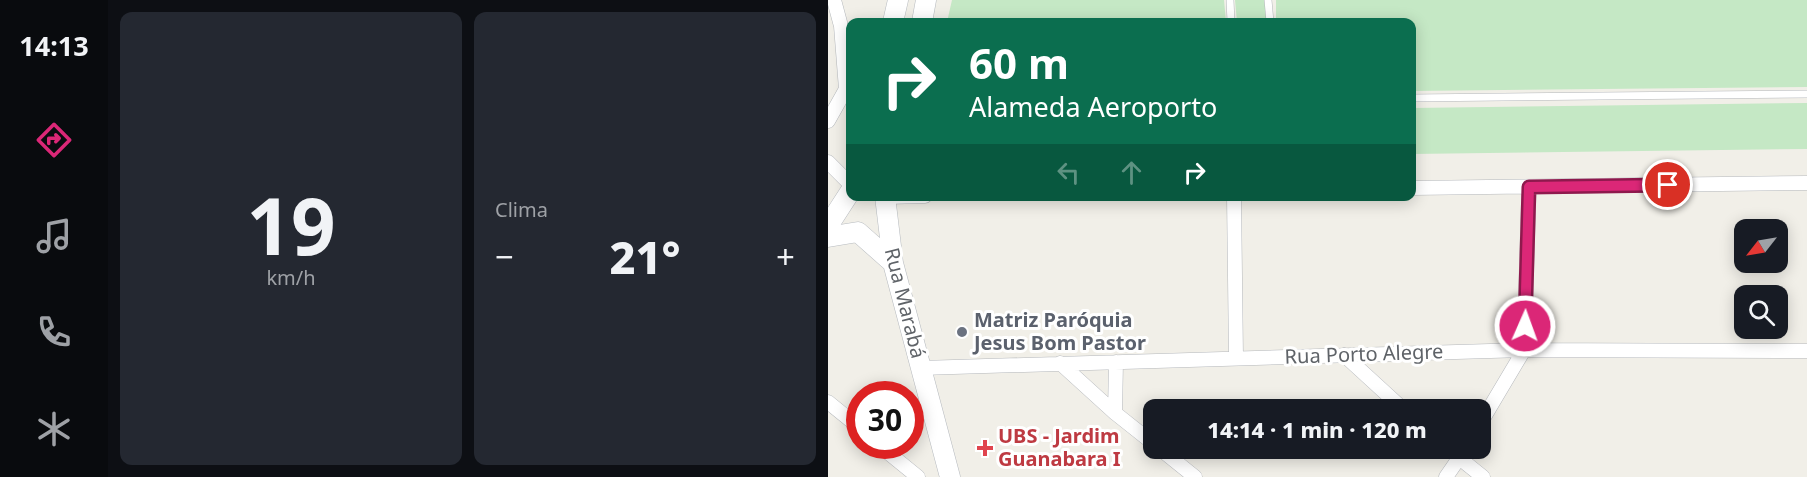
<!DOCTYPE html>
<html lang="pt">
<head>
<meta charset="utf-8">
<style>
	body { margin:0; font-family:"Noto Sans",sans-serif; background:#242831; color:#f1f3f6; height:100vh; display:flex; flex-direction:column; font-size:22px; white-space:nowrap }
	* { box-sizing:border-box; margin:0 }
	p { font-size:20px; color:#9ea1a6 }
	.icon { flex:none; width:33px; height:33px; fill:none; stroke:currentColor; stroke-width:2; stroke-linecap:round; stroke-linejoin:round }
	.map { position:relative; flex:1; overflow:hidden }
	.side { display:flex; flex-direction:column; gap:12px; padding:12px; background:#0d0f14; width:720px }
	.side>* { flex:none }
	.guide { position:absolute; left:18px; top:18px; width:570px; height:183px; border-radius:12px; box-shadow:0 3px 15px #0003; background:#0b6e4f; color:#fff; overflow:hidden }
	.needle { width:39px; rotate:239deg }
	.buttons { position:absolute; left:906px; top:219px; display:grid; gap:12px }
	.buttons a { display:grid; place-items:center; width:54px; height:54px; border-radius:12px; background:#171b24; box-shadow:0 3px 15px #0003; font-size:30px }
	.speed { position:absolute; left:18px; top:381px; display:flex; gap:12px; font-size:30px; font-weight:700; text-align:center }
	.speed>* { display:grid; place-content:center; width:78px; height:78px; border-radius:50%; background:#171b24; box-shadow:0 3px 15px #0003; line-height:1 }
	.speed .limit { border:9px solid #d22; background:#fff; color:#111 }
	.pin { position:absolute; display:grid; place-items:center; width:51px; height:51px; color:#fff; margin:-26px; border:3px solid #fff; border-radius:50%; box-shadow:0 2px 6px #0007 }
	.me { position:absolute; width:66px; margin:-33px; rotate:2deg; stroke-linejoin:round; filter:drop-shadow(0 0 4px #0008) }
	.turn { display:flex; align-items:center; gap:21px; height:126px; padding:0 24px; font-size:27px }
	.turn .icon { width:78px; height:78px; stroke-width:2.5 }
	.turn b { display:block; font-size:42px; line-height:51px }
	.lanes { display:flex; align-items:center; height:57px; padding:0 24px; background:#0003; justify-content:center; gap:30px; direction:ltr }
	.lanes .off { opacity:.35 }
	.big { font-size:45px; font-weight:800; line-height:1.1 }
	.side .tile { flex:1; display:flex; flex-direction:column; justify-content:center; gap:9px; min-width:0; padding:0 21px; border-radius:12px; background:#242831 }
	.side .dial { align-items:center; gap:0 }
	.dial b { font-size:78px; line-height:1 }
	.heat { display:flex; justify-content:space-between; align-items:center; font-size:33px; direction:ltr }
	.side .tiles { flex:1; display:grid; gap:12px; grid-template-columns:repeat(2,1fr) }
	.trip { position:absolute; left:315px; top:399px; width:348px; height:60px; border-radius:12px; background:#171b24; box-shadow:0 3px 15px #0003; font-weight:800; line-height:60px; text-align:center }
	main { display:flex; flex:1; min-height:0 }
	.tab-bar { display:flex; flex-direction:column; width:108px; justify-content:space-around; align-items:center; background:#090b0e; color:#9ea1a6 }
	.tab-bar .icon { width:42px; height:42px }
	.tab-bar .on { color:#db2777 }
	.tab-bar b { font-size:27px; color:#f1f3f6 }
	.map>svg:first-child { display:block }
</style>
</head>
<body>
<main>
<nav class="tab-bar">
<b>14:13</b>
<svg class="icon on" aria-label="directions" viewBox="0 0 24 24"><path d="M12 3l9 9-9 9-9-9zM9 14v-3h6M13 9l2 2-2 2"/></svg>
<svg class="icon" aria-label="music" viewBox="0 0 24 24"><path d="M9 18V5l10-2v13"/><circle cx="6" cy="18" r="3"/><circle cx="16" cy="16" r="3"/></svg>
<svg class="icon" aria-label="phone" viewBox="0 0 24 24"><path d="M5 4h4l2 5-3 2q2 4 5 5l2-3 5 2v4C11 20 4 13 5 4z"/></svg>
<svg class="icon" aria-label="climate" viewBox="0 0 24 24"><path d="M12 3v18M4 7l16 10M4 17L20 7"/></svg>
</nav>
<section class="side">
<div class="tiles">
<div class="tile dial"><b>19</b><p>km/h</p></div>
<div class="tile"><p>Clima</p>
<div class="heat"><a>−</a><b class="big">21°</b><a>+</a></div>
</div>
</div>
</section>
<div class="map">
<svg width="979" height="477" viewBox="0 0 979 477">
	<rect width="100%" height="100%" fill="#f1efe8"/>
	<!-- green -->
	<path fill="#c5e8c5" d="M124 0H396L398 22H119Z
		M407 0H438V22H409Z
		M448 0H979V87L584 91V22H448Z
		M979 103V149L584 154V108Z"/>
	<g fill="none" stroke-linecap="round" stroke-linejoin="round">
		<!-- lane casing -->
		<g stroke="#b5b8bc" stroke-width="8">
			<path id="lane" d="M402 0 403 22
				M440 0 442 22
				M584 98 979 94"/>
		</g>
		<!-- street casing -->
		<g stroke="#b5b8bc" stroke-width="15">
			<path id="street" d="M0 121 18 89 13 26 6 0
				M0 162 22 184
				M584 188 979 183
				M406 196 408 358
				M57 197 97 196
				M516 355 576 410
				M232 363 287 413 326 444
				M93 368 696 350 979 351
				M0 402 32 428
				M287 413 288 362
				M652 424 696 350 701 187
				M52 446 90 477
				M331 448 367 477
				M619 448 655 477
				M618 477 638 448"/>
		</g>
		<!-- secondary casing -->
		<g stroke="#b6babf" stroke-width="21">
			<path id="secondary" d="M65 22 70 0
				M94 22 98 0
				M57 196 65 263 122 477
				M0 226 22 192
				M0 237 30 232 65 263"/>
		</g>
		<!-- lane -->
		<use href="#lane" stroke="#fff" stroke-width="7"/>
		<!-- street -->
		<use href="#street" stroke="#fff" stroke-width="14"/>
		<!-- secondary -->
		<use href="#secondary" stroke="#fff" stroke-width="20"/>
	</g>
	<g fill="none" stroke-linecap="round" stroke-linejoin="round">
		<!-- route casing -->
		<g stroke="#8e194d" stroke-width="15">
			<path id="route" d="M697 326 701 187 840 185"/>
		</g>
		<!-- route -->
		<use href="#route" stroke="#db2777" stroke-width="10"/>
	</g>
	<!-- markers -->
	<circle fill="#6b7280" stroke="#fff" stroke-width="2" cx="134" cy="332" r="6"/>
	<path fill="#e0444e" stroke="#fff" stroke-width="2" d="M154 439h6v6h6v6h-6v6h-6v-6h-6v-6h6z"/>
	<g text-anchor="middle" stroke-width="6" stroke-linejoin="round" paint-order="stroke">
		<!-- street labels -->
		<g font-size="20" fill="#5f6368" stroke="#fff">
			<text transform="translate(77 303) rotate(76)" y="7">Rua Marabá</text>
			<text transform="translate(536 354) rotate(-2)" y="7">Rua Porto Alegre</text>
		</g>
		<!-- worship labels -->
		<g font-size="20" font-weight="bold" fill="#5b616d" stroke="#fff" text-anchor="start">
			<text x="146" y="327">Matriz Paróquia<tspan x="146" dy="23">Jesus Bom Pastor</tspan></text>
		</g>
		<!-- health labels -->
		<g font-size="20" font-weight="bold" fill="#be3a42" stroke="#fff" text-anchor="start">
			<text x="170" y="443">UBS - Jardim<tspan x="170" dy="23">Guanabara I</tspan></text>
		</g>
	</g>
</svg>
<div class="buttons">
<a><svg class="needle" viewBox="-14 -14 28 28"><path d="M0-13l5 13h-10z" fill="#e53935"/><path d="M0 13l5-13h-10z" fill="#9ea1a6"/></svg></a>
<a><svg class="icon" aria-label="search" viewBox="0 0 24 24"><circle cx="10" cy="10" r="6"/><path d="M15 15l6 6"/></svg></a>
</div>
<div class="speed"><div class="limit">30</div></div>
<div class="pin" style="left:840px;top:185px;background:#d93025"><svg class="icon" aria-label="arrive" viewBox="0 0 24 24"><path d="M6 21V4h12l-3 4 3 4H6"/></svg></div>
<svg class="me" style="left:697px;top:326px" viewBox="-20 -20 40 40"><circle r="17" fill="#db2777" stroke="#fff" stroke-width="3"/><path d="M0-11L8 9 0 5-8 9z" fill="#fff"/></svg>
<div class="trip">14:14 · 1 min · 120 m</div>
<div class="guide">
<div class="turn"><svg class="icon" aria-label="right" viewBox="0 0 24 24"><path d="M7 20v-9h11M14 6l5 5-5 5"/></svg><div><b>60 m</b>Alameda Aeroporto</div></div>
<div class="lanes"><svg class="icon off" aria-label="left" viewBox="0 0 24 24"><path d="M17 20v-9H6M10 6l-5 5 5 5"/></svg><svg class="icon off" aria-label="ahead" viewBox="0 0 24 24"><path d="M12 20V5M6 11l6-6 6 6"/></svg><svg class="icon" aria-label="right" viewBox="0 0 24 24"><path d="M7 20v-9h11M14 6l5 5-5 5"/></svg></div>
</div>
</div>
</main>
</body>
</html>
